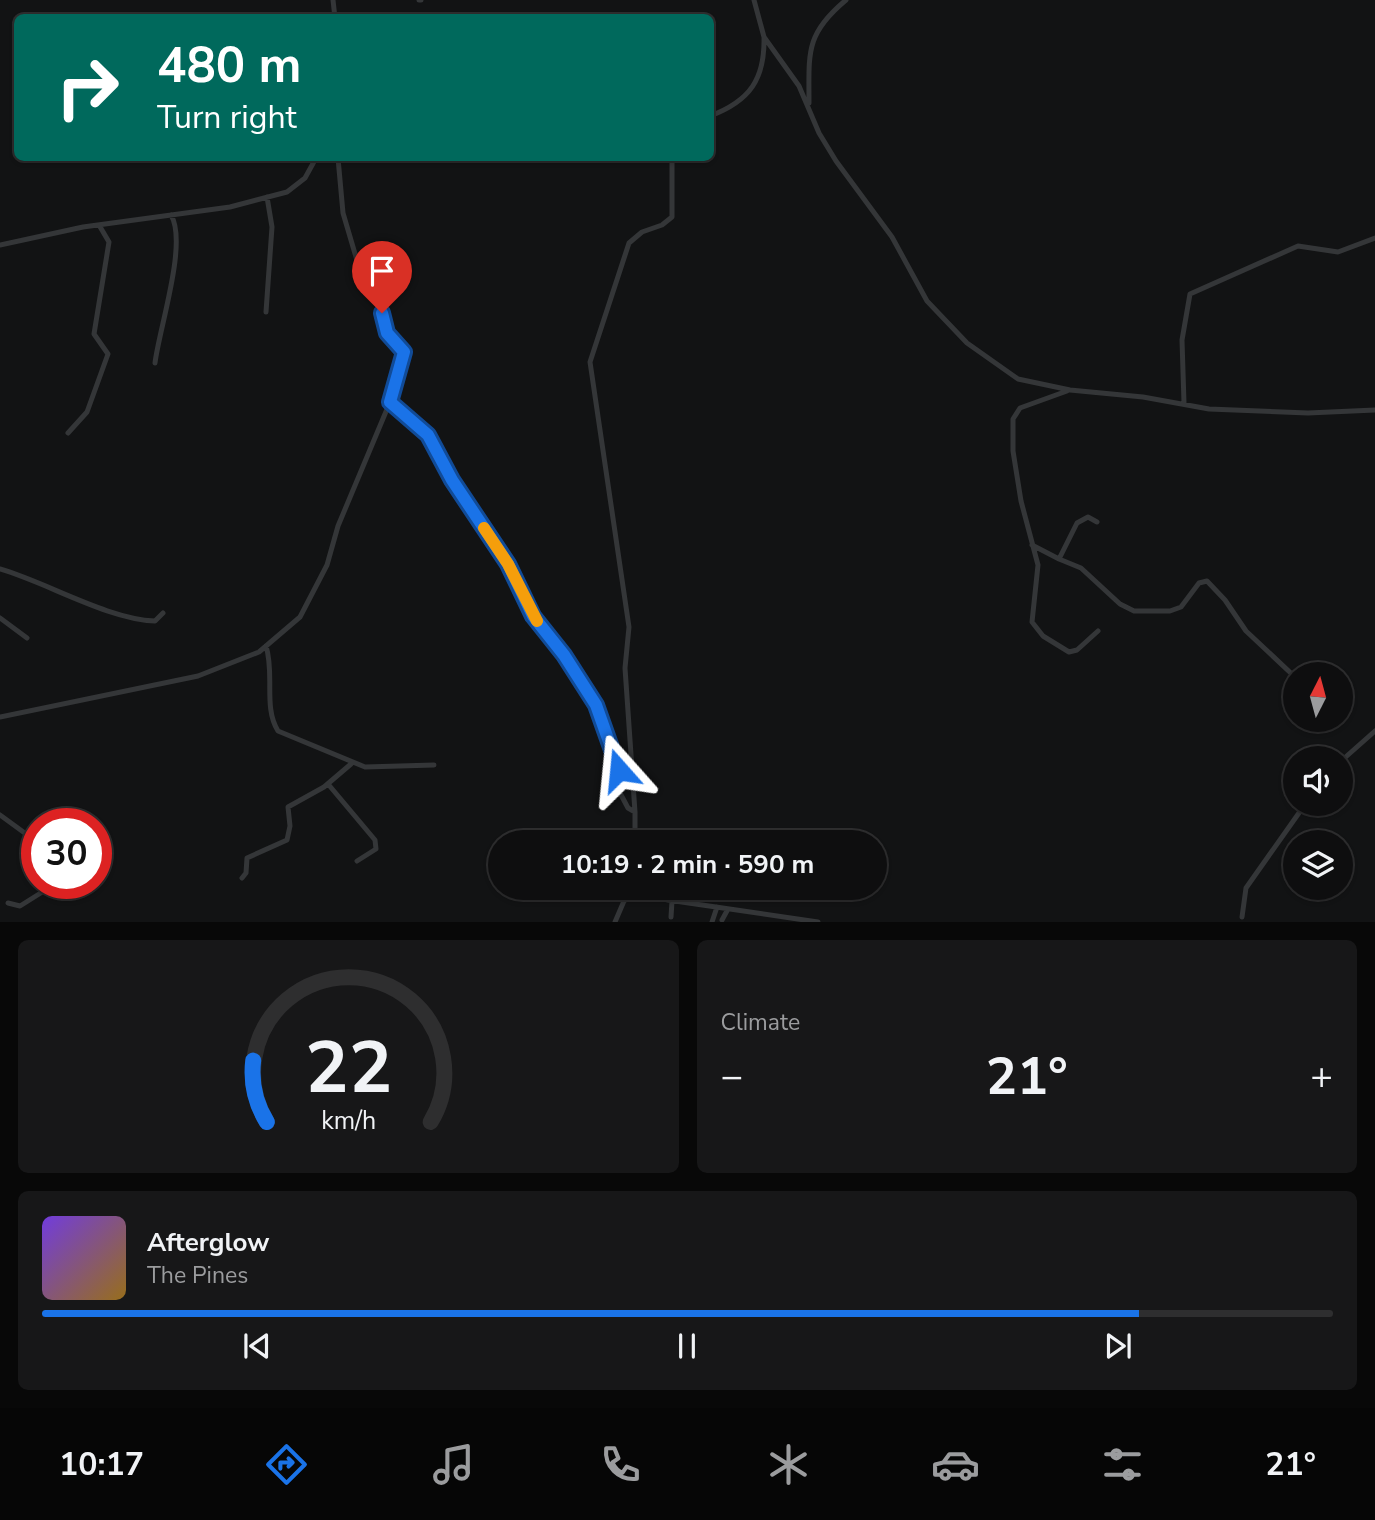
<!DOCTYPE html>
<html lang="en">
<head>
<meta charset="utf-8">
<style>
	body { margin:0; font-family:"Nunito Sans",sans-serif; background:#171718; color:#f1f3f6; height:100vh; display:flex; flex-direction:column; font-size:26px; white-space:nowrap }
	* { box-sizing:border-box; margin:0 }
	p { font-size:23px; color:#9b9c9e }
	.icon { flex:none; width:38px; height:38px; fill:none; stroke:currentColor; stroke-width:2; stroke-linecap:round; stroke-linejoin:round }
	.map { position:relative; height:922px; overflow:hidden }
	.drawer { display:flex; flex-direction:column; gap:18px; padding:18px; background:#080808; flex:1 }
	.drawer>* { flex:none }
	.top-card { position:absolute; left:14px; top:14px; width:700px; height:147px; border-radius:10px; box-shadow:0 2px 5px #0004,0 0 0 2px #2e2e2f; background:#00695c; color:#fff; overflow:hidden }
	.needle { width:46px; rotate:6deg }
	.controls { position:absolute; left:1283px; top:662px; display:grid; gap:14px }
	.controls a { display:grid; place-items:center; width:70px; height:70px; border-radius:50%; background:#0e0e0f; box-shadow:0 2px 5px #0004,0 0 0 2px #2e2e2f; font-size:35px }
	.speed { position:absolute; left:21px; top:808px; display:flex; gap:14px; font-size:35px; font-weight:700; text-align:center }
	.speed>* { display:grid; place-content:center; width:91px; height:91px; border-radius:50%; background:#0e0e0f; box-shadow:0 2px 5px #0004,0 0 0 2px #2e2e2f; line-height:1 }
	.speed .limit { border:10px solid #d22; background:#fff; color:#111 }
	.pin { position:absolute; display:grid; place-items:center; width:60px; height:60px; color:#fff; margin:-72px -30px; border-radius:50% 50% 50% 0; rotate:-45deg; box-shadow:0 0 7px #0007 }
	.pin .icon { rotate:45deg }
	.me { position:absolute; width:77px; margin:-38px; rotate:342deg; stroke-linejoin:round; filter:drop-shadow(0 0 5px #0008) }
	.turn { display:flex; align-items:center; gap:24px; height:147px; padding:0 28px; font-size:32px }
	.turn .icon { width:91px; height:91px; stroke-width:2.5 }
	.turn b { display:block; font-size:49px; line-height:60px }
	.big { font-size:52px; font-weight:700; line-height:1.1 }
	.drawer .tile { flex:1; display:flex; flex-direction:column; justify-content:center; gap:10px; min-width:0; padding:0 24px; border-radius:10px; background:#171718 }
	.drawer .dial { align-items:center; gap:0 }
	.dial svg { height:182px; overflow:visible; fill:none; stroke:#2e2e2f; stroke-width:7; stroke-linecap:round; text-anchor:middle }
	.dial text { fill:#f1f3f6; stroke:none }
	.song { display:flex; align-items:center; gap:21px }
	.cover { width:84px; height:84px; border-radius:10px; background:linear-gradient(135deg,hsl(260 70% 55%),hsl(40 70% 35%)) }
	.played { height:7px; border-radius:4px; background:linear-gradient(90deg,#1a73e8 85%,#2e2e2f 85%) }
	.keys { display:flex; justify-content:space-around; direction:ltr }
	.heat { display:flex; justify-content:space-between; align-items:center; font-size:38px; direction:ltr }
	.drawer .tiles { flex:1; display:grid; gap:18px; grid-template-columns:1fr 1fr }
	.tile:last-child { grid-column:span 2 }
	.trip { position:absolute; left:488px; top:830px; width:399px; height:70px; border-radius:35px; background:#0e0e0f; box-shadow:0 2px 5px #0004,0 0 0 2px #2e2e2f; font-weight:700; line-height:70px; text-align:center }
	.tab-bar { display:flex; height:112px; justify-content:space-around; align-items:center; background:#060606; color:#9b9c9e }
	.tab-bar .icon { width:49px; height:49px }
	.tab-bar .on { color:#1a73e8 }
	.tab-bar b { font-size:32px; color:#f1f3f6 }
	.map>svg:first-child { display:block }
</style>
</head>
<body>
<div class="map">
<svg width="1375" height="922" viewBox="0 0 1375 922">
	<rect width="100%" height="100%" fill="#121314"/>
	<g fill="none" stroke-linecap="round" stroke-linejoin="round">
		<!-- minor -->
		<path stroke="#343638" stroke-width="5" d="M333 0 335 18
			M419 0H421
			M754 0 764 37 799 86 819 133 836 161 892 237 927 301 967 343 1018 379 1070 390 1143 397 1209 409 1308 413 1375 410
			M809 103C809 53 805 34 846 0
			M710 116C750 101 765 79 764 37
			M0 245 83 227 230 207 287 192 305 178 316 158
			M266 312 272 227 267 197
			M155 363C159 329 188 243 171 215
			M1067 391 1020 408 1013 419V451L1021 501 1038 565 1032 622 1043 636 1069 652 1077 650 1098 631
			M390 402 428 435 452 480 508 563 533 616 564 655 596 705 618 762 619 791 628 808 635 812
			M1184 403 1182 340 1190 294 1298 246 1338 252 1375 238
			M68 433 87 412 108 354 94 334 109 242 99 225
			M1032 545 1059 559 1077 523 1088 517 1097 522
			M1059 559 1081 568 1120 604 1134 611H1170L1181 607 1199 583 1207 581 1225 600 1246 631 1295 677
			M0 569C48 583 107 619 155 621L163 613
			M0 618 27 638
			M266 646C275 674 263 707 278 731L365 767 434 765
			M0 717 198 676 259 652 300 617 327 565 338 526 390 402 404 352 387 333 379 297 361 274 343 213 338 158
			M1340 762 1375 731
			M328 784 375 840 376 849 357 861
			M0 815 37 842
			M635 842V812L625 668 629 627 590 362 629 243 642 232 662 225 672 217V158
			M242 878 246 873 247 858 287 840 290 826 288 807 324 787 351 764
			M639 887 649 896 668 900 818 922
			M8 903 20 906 55 884
			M671 917 672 901
			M1242 917 1246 888 1306 803
			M722 920 728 909
			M615 922 624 901 640 889
			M712 922 717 907"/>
	</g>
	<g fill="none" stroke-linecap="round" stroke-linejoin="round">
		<!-- route casing -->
		<g stroke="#114b97" stroke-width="18">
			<path id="route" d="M382 313 387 333 404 352 390 402 428 435 452 480 508 564 533 616 564 655 596 705 619 770"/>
		</g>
		<!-- route -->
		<use href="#route" stroke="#1a73e8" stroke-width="12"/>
		<!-- slow -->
		<path stroke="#f59e0b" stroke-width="12" d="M484 528 508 564 537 621"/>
	</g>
</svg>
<div class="controls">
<a><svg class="needle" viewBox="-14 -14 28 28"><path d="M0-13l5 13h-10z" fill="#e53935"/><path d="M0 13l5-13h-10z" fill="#9b9c9e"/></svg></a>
<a><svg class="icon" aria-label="sound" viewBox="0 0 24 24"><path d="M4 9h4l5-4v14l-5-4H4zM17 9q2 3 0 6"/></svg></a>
<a><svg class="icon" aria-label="layers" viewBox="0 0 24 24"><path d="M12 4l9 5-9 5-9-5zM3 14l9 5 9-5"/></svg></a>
</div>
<div class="speed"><div class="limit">30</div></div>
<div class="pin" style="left:382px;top:313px;background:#d93025"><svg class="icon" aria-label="arrive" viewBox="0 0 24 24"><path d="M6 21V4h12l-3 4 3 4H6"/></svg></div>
<svg class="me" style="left:619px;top:770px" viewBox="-20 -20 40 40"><path d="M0-17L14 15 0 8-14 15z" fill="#1a73e8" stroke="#fff" stroke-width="4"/></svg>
<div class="trip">10:19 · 2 min · 590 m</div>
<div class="top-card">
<div class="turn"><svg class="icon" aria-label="right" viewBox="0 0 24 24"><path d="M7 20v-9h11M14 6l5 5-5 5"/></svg><div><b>480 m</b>Turn right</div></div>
</div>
</div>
<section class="drawer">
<div class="tiles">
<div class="tile dial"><svg viewBox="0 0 100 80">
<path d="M14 69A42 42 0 1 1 86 69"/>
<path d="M14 69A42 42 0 0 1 8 42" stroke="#1a73e8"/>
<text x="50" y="56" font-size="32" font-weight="700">22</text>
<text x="50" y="72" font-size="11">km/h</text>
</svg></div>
<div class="tile"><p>Climate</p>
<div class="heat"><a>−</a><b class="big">21°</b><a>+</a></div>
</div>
<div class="tile">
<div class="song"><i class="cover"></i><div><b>Afterglow</b><p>The Pines</p></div></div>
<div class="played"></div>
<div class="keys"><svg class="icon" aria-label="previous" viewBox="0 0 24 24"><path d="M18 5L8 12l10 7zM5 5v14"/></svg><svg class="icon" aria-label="pause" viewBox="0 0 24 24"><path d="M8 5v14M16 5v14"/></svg><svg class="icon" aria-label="next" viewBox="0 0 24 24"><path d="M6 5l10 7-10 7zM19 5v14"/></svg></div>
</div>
</div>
</section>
<nav class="tab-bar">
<b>10:17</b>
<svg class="icon on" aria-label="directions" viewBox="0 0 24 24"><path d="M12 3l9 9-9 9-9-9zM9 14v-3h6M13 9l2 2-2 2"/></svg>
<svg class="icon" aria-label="music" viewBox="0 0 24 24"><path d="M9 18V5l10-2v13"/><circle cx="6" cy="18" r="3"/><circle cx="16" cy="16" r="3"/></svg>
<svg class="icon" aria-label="phone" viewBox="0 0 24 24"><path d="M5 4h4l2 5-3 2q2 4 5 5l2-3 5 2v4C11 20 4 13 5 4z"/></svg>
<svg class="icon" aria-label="climate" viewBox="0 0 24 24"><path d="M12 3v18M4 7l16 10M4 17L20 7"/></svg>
<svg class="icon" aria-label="car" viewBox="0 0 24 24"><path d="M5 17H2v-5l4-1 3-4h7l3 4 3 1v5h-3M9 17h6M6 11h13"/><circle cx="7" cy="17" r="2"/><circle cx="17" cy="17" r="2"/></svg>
<svg class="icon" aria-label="filters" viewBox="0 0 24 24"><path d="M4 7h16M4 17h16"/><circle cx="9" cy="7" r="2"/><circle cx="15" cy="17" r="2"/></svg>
<b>21°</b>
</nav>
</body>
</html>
